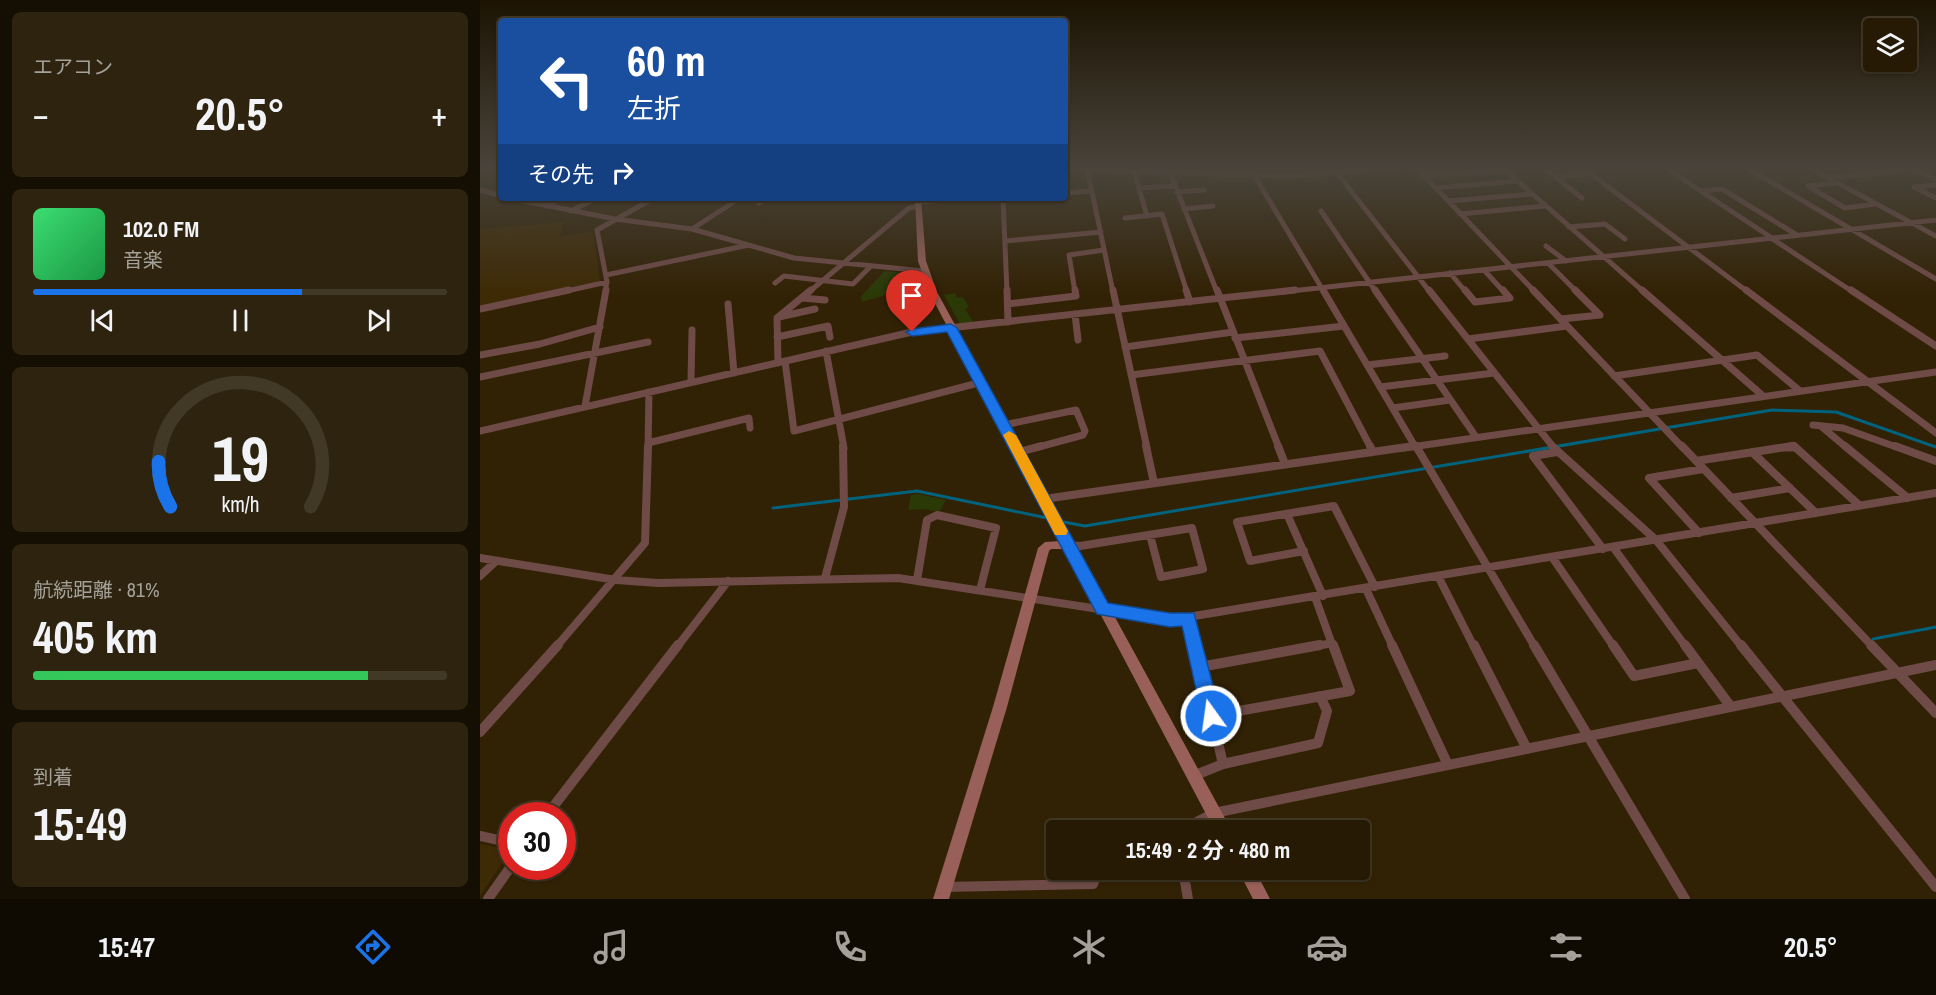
<!DOCTYPE html>
<html lang="ja">
<head>
<meta charset="utf-8">
<style>
	body { margin:0; font-family:"Archivo Narrow","Noto Sans JP",sans-serif; background:#2e230e; color:#f1f3f6; height:100vh; display:flex; flex-direction:column; font-size:22px; white-space:nowrap }
	* { box-sizing:border-box; margin:0 }
	p { font-size:20px; color:#a4a19a }
	.icon { flex:none; width:33px; height:33px; fill:none; stroke:currentColor; stroke-width:2; stroke-linecap:round; stroke-linejoin:round }
	.map { position:relative; flex:1; overflow:hidden }
	.panel { display:flex; flex-direction:column; gap:12px; padding:12px; background:#150e02; width:480px }
	.panel>* { flex:none }
	.hud { position:absolute; left:18px; top:18px; width:570px; height:183px; border-radius:6px; box-shadow:0 2px 4px #0004,0 0 0 2px #423826; background:#1a4fa0; color:#fff; overflow:hidden }
	.tools { position:absolute; left:1383px; top:18px; display:grid; gap:12px }
	.tools a { display:grid; place-items:center; width:54px; height:54px; border-radius:6px; background:#261a04; box-shadow:0 2px 4px #0004,0 0 0 2px #423826; font-size:30px }
	.speed { position:absolute; left:18px; top:802px; display:flex; gap:12px; font-size:30px; font-weight:700; text-align:center }
	.speed>* { display:grid; place-content:center; width:78px; height:78px; border-radius:50%; background:#261a04; box-shadow:0 2px 4px #0004,0 0 0 2px #423826; line-height:1 }
	.speed .limit { border:9px solid #d22; background:#fff; color:#111 }
	.pin { position:absolute; display:grid; place-items:center; width:51px; height:51px; color:#fff; margin:-62px -26px; border-radius:50% 50% 50% 0; rotate:-45deg; box-shadow:0 0 6px #0007 }
	.pin .icon { rotate:45deg }
	.me { position:absolute; width:66px; margin:-33px; rotate:346deg; stroke-linejoin:round; filter:drop-shadow(0 0 4px #0008) }
	.turn { display:flex; align-items:center; gap:21px; height:126px; padding:0 30px; font-size:27px }
	.turn .icon { width:78px; height:78px; stroke-width:2.5 }
	.turn b { display:block; font-size:42px; line-height:51px }
	.then { display:flex; align-items:center; height:57px; padding:0 30px; background:#0003; gap:12px; font-size:22px }
	.big { font-size:45px; font-weight:700; line-height:1.1 }
	.panel .tile { flex:1; display:flex; flex-direction:column; justify-content:center; gap:9px; min-width:0; padding:0 21px; border-radius:9px; background:#2e230e }
	.panel .dial { align-items:center; gap:0 }
	.dial svg { height:156px; overflow:visible; fill:none; stroke:#423826; stroke-width:7; stroke-linecap:round; text-anchor:middle }
	.dial text { fill:#f1f3f6; stroke:none }
	.song { display:flex; align-items:center; gap:18px }
	.cover { width:72px; height:72px; border-radius:9px; background:linear-gradient(135deg,hsl(140 70% 55%),hsl(140 70% 35%)) }
	.played { height:6px; border-radius:3px; background:linear-gradient(90deg,#1a73e8 65%,#423826 65%) }
	.keys { display:flex; justify-content:space-around; direction:ltr }
	.heat { display:flex; justify-content:space-between; align-items:center; font-size:33px; direction:ltr }
	.charge { height:9px; border-radius:4px; background:linear-gradient(90deg,#34c759 81%,#423826 0) }
	.trip { position:absolute; left:566px; top:820px; width:324px; height:60px; border-radius:6px; background:#261a04; box-shadow:0 2px 4px #0004,0 0 0 2px #423826; font-weight:700; line-height:60px; text-align:center }
	.dock { display:flex; height:96px; justify-content:space-around; align-items:center; background:#0f0a02; color:#a4a19a }
	.dock .icon { width:42px; height:42px }
	.dock .on { color:#1a73e8 }
	.dock b { font-size:27px; color:#f1f3f6 }
	main { display:flex; flex:1; min-height:0 }
	.map>svg:first-child { display:block }
</style>
</head>
<body>
<main>
<section class="panel">
<div class="tile"><p>エアコン</p>
<div class="heat"><a>−</a><b class="big">20.5°</b><a>+</a></div>
</div>
<div class="tile">
<div class="song"><i class="cover"></i><div><b>102.0 FM</b><p>音楽</p></div></div>
<div class="played"></div>
<div class="keys"><svg class="icon" aria-label="previous" viewBox="0 0 24 24"><path d="M18 5L8 12l10 7zM5 5v14"/></svg><svg class="icon" aria-label="pause" viewBox="0 0 24 24"><path d="M8 5v14M16 5v14"/></svg><svg class="icon" aria-label="next" viewBox="0 0 24 24"><path d="M6 5l10 7-10 7zM19 5v14"/></svg></div>
</div>
<div class="tile dial"><svg viewBox="0 0 100 80">
<path d="M14 69A42 42 0 1 1 86 69"/>
<path d="M14 69A42 42 0 0 1 8 46" stroke="#1a73e8"/>
<text x="50" y="56" font-size="32" font-weight="700">19</text>
<text x="50" y="72" font-size="11">km/h</text>
</svg></div>
<div class="tile"><p>航続距離 · 81%</p><b class="big">405 km</b><div class="charge"></div></div>
<div class="tile"><p>到着</p><b class="big">15:49</b></div>
</section>
<div class="map">
<svg width="1456" height="899" viewBox="0 0 1456 899">
	<rect width="100%" height="100%" fill="#322205"/>
	<!-- built -->
	<path fill="#3e2a04" d="M84 222 80 237 113 231 120 281 0 307V229Z
		M0 844 31 850 0 896Z"/>
	<!-- green -->
	<path fill="#2b3907" d="M405 271 442 275 446 283 382 302 381 296Z
		M475 293 477 298 483 297 489 307 485 309 493 322 480 324 464 295Z
		M438 494 466 500 459 512 445 509 428 510 431 495Z"/>
	<g fill="none" stroke-linecap="round" stroke-linejoin="round">
		<!-- stream -->
		<path stroke="#00637e" stroke-width="3" d="M293 508 437 491 572 519
			M578 521 605 526 1292 410 1356 412 1456 447
			M1393 639 1456 627"/>
		<!-- street-far3 -->
		<path stroke="#6f4b47" stroke-width="5" d="M607 168 633 292
			M770 168 844 292
			M937 168 1055 292
			M1023 168 1164 292
			M1103 168 1268 292
			M1186 168 1292 238
			M1267 168 1456 279
			M1330 168 1456 236
			M1431 168 1456 180
			M0 169 6 168
			M585 169 810 176 912 168
			M1067 170 1102 198
			M654 171 667 216
			M690 172 737 292
			M857 173 950 292
			M944 175 1025 171
			M1076 177 1109 173
			M1349 178 1433 169
			M1356 183 1328 186 1365 208 1395 204
			M1456 185 1434 187 1456 198
			M659 188 695 186
			M956 188 1037 181
			M0 190 21 196
			M1221 191 1242 189 1317 235
			M697 192 724 190
			M585 193 612 191
			M29 198 135 219 212 229 314 258 444 271
			M523 198 527 292
			M968 201 1051 194
			M438 202 498 198
			M279 203 286 198
			M66 206 83 198
			M704 209 733 206
			M91 211 116 198
			M841 211 896 292
			M980 214 1065 206
			M645 218 682 214 707 292
			M1089 227 1125 224 1145 239
			M212 229 260 198
			M1291 238 1373 292
			M526 241 621 232
			M1066 246 1086 261
			M1068 263 1097 292
			M1004 270 1024 292
			M970 273 986 292
			M126 275 269 245
			M295 283 304 276 373 284 390 267
			M82 292 127 282
			M125 292 127 282 117 230 174 198
			M329 292 429 208 438 206
			M595 292 589 255 624 250
			M802 292 1456 220"/>
		<!-- street-far2 -->
		<path stroke="#6f4b47" stroke-width="7" d="M527 290 528 322
			M633 290 667 448
			M706 290 710 302
			M737 290 799 448
			M843 290 936 448
			M895 290 996 437
			M949 290 1074 448
			M985 290 995 302 1030 298 1023 290
			M1053 290 1203 448
			M1162 290 1283 396
			M1266 290 1456 433
			M1371 290 1456 346
			M322 298 345 300
			M248 304 254 373
			M528 304 596 296 595 290
			M0 309 89 290
			M595 314 598 340
			M299 317 335 309
			M1081 319 1120 315 1095 290
			M297 337 348 326 350 337
			M755 338 864 326
			M988 339 1087 326
			M645 347 753 332
			M346 351 364 448
			M0 355 60 344 120 327
			M305 361 314 431 502 382
			M298 363 297 318 331 290
			M887 365 965 356
			M651 375 840 351 891 448
			M1134 376 1277 355 1320 391
			M0 377 168 342
			M211 382 212 330
			M900 387 1014 373
			M105 406 126 290
			M913 408 970 400
			M524 425 596 410 605 431 603 435 555 448
			M1333 425 1363 428 1419 448
			M1342 427 1367 448
			M0 431 432 332 815 290
			M168 443 269 418 270 428
			M168 448 169 392
			M924 448 1456 372
			M1302 448H1316"/>
		<!-- street-far1 -->
		<path stroke="#6f4b47" stroke-width="8" d="M666 446 674 483
			M798 446 805 464
			M890 446 893 452
			M936 446 1055 647
			M1072 446 1176 540 1262 647
			M1202 446 1393 647
			M1314 446 1380 506
			M1365 446 1428 498
			M1415 446 1456 461
			M539 452 561 446
			M1077 452 1053 456 1123 549
			M1272 452 1336 513
			M1216 461 1312 446
			M1251 498 1310 488
			M564 499 934 446
			M807 514 843 596
			M1219 533 1169 478 1223 469
			M588 545 600 546 712 528 723 569 681 577 670 535
			M1133 547 1206 647
			M824 551 770 561 757 522 854 506 895 587
			M1072 557 1134 647
			M0 558 136 580 178 583 418 578 690 620 1456 493
			M0 576 16 561
			M958 576 994 647
			M345 578 364 507 363 446
			M437 580 447 520 457 515 516 528 500 590
			M886 589 913 647
			M835 597 853 647
			M708 618 715 647
			M76 647 165 543 168 446
			M197 647 248 581
			M832 647 852 643"/>
		<!-- street -->
		<path stroke="#6f4b47" stroke-width="10" d="M912 645 968 765
			M994 645 1047 749
			M1054 645 1205 899
			M1133 645 1154 676 1218 663
			M1205 645 1251 707
			M1261 645 1456 887
			M1391 645 1456 713
			M720 667 840 645
			M731 716 870 691 853 645
			M0 732 78 645
			M743 764 838 743 847 711 840 696
			M713 776 743 764 715 645
			M66 816 198 645
			M700 831 734 813 1456 665
			M0 836 32 843
			M703 870 708 899
			M463 887 613 884 619 870
			M8 899 32 865"/>
		<!-- secondary -->
		<path fill="#986059" fill-rule="evenodd" d="M435 198H441L446 261 457 292 752 831H735L586 549H571L569 551 527 707 469 899H453L513 707 558 548 565 542 581 541 449 292 438 261Z
			M758 870H775L790 899H773Z"/>
	</g>
	<!-- sky -->
	<linearGradient id="sky" x2="0" y2="1"><stop stop-color="#1c1303"/><stop offset="0.57" stop-color="#49443b"/><stop offset="1" stop-color="#49443b" stop-opacity="0"/></linearGradient>
	<rect width="1456" height="294" fill="url(#sky)"/>
	<!-- route -->
	<path fill="#1a73e8" stroke="#114b97" stroke-width="1.5" d="M471 324 477 328 628 603 690 613H714L741 716 738 722 731 724 725 722 722 716 702 626 690 627 617 614 467 332 432 336 426 332 432 329Z"/>
	<!-- slow -->
	<path fill="#f59e0b" d="M529 431 536 435 588 531 586 535H575L573 531 523 435Z"/>
</svg>
<div class="tools">
<a><svg class="icon" aria-label="layers" viewBox="0 0 24 24"><path d="M12 4l9 5-9 5-9-5zM3 14l9 5 9-5"/></svg></a>
</div>
<div class="speed"><div class="limit">30</div></div>
<div class="pin" style="left:432px;top:332px;background:#d93025"><svg class="icon" aria-label="arrive" viewBox="0 0 24 24"><path d="M6 21V4h12l-3 4 3 4H6"/></svg></div>
<svg class="me" style="left:731px;top:716px" viewBox="-20 -20 40 40"><circle r="17" fill="#1a73e8" stroke="#fff" stroke-width="3"/><path d="M0-11L8 9 0 5-8 9z" fill="#fff"/></svg>
<div class="trip">15:49 · 2 分 · 480 m</div>
<div class="hud">
<div class="turn"><svg class="icon" aria-label="left" viewBox="0 0 24 24"><path d="M17 20v-9H6M10 6l-5 5 5 5"/></svg><div><b>60 m</b>左折</div></div>
<div class="then">その先<svg class="icon" aria-label="right" viewBox="0 0 24 24"><path d="M7 20v-9h11M14 6l5 5-5 5"/></svg></div>
</div>
</div>
</main>
<nav class="dock">
<b>15:47</b>
<svg class="icon on" aria-label="directions" viewBox="0 0 24 24"><path d="M12 3l9 9-9 9-9-9zM9 14v-3h6M13 9l2 2-2 2"/></svg>
<svg class="icon" aria-label="music" viewBox="0 0 24 24"><path d="M9 18V5l10-2v13"/><circle cx="6" cy="18" r="3"/><circle cx="16" cy="16" r="3"/></svg>
<svg class="icon" aria-label="phone" viewBox="0 0 24 24"><path d="M5 4h4l2 5-3 2q2 4 5 5l2-3 5 2v4C11 20 4 13 5 4z"/></svg>
<svg class="icon" aria-label="climate" viewBox="0 0 24 24"><path d="M12 3v18M4 7l16 10M4 17L20 7"/></svg>
<svg class="icon" aria-label="car" viewBox="0 0 24 24"><path d="M5 17H2v-5l4-1 3-4h7l3 4 3 1v5h-3M9 17h6M6 11h13"/><circle cx="7" cy="17" r="2"/><circle cx="17" cy="17" r="2"/></svg>
<svg class="icon" aria-label="filters" viewBox="0 0 24 24"><path d="M4 7h16M4 17h16"/><circle cx="9" cy="7" r="2"/><circle cx="15" cy="17" r="2"/></svg>
<b>20.5°</b>
</nav>
</body>
</html>
